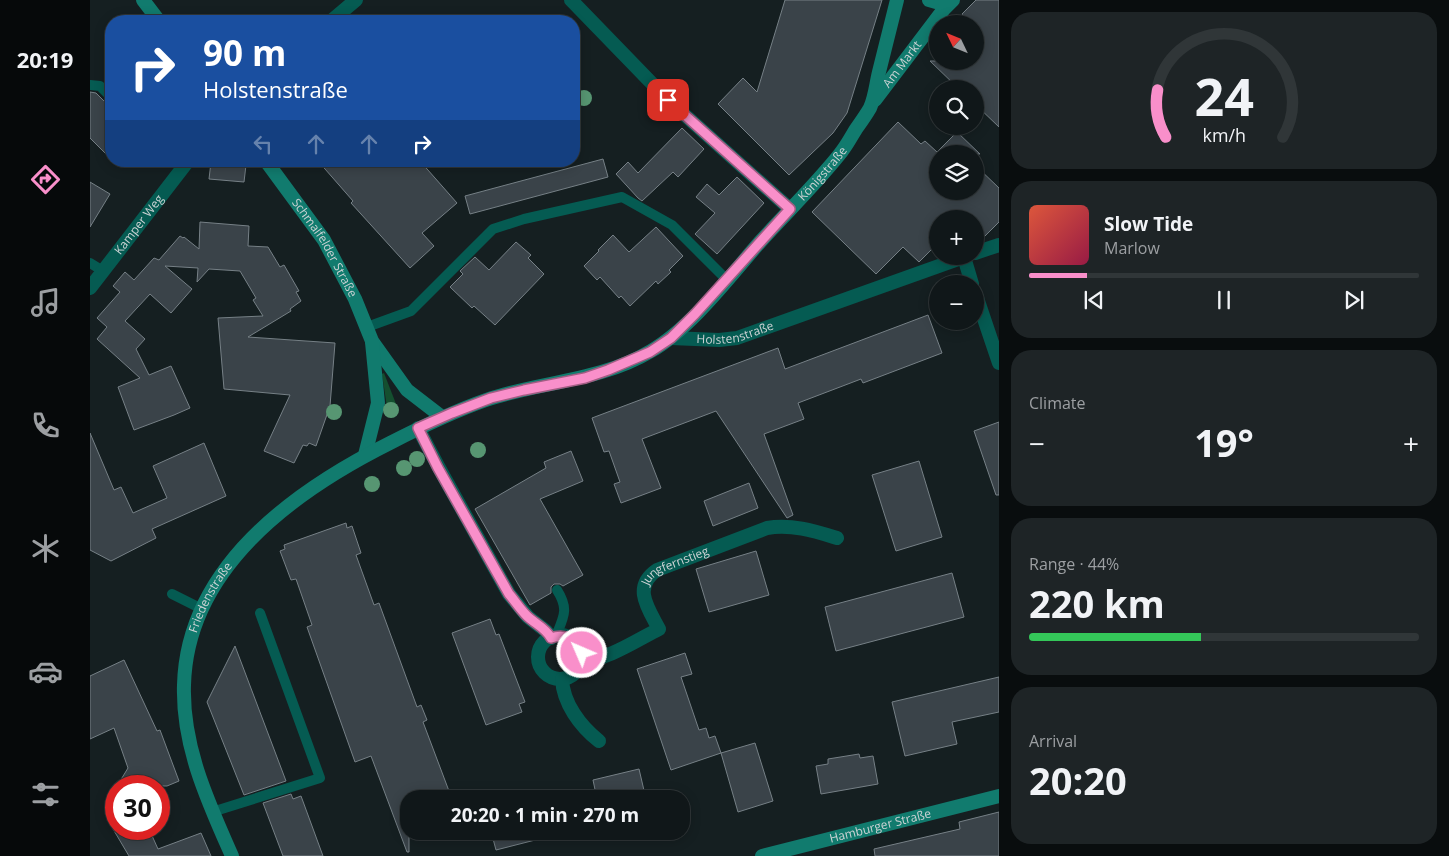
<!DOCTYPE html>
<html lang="en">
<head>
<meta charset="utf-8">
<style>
	body { margin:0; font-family:"Open Sans",sans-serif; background:#1e2426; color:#f1f3f6; height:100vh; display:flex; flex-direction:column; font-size:19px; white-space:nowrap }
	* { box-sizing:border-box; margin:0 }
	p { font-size:16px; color:#9c9fa2 }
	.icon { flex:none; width:28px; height:28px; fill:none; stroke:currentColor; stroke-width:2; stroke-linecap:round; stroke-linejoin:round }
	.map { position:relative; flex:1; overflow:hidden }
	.panel { display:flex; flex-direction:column; gap:12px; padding:12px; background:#090d0e; width:450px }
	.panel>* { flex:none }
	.guide { position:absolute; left:15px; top:15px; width:475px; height:152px; border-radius:20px; box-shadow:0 2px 12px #0003,0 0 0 1px #303638; background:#1a4fa0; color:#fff; overflow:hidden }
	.needle { width:32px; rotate:313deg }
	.tools { position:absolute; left:839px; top:15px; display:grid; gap:10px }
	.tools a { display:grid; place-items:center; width:55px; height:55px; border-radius:50%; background:#101719; box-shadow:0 2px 12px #0003,0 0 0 1px #303638; font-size:25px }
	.speed { position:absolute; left:15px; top:775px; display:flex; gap:10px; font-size:25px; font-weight:700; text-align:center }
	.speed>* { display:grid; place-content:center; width:65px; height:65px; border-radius:50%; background:#101719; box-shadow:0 2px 12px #0003,0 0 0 1px #303638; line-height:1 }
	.speed .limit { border:8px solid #d22; background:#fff; color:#111 }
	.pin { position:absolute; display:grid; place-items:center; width:42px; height:42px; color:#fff; margin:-21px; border-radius:10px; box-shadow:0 2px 8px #0006 }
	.me { position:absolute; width:55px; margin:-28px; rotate:315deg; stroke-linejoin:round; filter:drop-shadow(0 0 4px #0008) }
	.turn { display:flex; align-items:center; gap:18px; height:105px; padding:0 15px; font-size:22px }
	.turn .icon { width:65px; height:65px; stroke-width:2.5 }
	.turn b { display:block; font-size:35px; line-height:42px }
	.lanes { display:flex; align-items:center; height:48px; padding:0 15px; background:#0003; justify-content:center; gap:25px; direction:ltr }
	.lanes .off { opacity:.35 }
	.big { font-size:38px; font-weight:700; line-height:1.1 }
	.panel .card { flex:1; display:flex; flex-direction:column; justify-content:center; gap:8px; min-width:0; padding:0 18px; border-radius:20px; background:#1e2426 }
	.panel .dial { align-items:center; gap:0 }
	.dial svg { height:130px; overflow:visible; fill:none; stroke:#303638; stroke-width:7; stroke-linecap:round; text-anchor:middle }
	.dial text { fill:#f1f3f6; stroke:none }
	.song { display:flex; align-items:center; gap:15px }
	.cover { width:60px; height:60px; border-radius:8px; background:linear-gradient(135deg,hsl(10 70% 55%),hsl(340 70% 35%)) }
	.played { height:5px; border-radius:2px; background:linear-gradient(90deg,#f98fca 15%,#303638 15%) }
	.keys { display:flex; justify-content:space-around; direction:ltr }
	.heat { display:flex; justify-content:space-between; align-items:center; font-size:28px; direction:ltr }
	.charge { height:8px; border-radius:4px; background:linear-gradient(90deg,#34c759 44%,#303638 0) }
	.trip { position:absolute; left:310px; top:790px; width:290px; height:50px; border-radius:20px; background:#101719; box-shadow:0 2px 12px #0003,0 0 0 1px #303638; font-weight:700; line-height:50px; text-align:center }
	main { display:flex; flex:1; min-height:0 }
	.dock { display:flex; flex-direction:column; width:90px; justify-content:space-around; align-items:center; background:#06090a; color:#9c9fa2 }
	.dock .icon { width:35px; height:35px }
	.dock .current { color:#f98fca }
	.dock b { font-size:22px; color:#f1f3f6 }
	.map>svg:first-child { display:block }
</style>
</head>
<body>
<main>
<nav class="dock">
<b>20:19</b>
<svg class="icon current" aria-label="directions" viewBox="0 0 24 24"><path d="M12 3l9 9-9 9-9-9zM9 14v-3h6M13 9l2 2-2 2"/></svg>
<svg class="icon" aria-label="music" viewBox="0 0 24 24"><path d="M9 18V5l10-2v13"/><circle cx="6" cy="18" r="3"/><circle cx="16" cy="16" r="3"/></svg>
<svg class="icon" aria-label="phone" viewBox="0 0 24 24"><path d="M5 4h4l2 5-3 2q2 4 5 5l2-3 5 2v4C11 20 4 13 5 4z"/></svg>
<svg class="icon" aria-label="climate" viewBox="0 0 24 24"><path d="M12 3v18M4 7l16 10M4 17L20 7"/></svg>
<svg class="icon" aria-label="car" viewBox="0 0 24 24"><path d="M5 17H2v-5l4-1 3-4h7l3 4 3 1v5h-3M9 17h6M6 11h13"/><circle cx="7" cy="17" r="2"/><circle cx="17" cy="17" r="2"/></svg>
<svg class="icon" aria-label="filters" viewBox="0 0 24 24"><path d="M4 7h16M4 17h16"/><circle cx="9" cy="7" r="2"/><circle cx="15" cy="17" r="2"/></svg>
</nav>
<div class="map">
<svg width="909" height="856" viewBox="0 0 909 856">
	<rect width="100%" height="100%" fill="#151f21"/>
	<!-- green -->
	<path fill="#144f2f" d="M294 373 308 409 307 415 301 418 298 414 292 374Z"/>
	<!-- building -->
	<path fill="#3a4349" stroke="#768086" d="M695 0H792L757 113 743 133 699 175 628 104 653 78 667 92Z
		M886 0H909V127L885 104V89H869L840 61H885V37L889 32 885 28V24H881L872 14Z
		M0 92 6 93 21 108V159L0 138Z
		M808 122 831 144 835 141 847 152 867 132 890 154H848V191H885V165L909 188V222L889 242 885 244V219H848V243L829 262 813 247 786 274 722 212Z
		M592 128 614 149 588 177 583 172 552 201 548 198 526 174 538 162 548 173Z
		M513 159 518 177 380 214 375 196Z
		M228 161H330L367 203 332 233 344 246 320 268 261 203 263 201Z
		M121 162 156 165 154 182 119 179Z
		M647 177 674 203 627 254 605 234 625 213 606 197 617 184 629 195Z
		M0 182 20 194 0 227Z
		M110 222 159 226 158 246 178 247 190 267 194 265 209 291 206 292 211 301 200 309 201 311 158 337 245 343 240 406 226 446 219 443 217 446 213 445 204 463 174 451 200 395 134 389 128 318 173 316 163 300 166 298 150 271 119 269 107 282 108 268 75 266 102 289 81 313 60 294 35 321 55 339 46 349 59 375 81 366 100 408 84 415 44 430 28 387 50 378 7 339 17 327 7 318 30 292 23 286 35 272 44 280 64 258 69 260 90 236 93 238 94 237 109 249Z
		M566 227 593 256 579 270 581 272 568 284 566 281 540 306 531 296 529 298 510 277 507 280 494 266 509 251 508 250 523 235 539 252Z
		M426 242 441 255 438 258 454 274 405 325 384 306 382 308 360 287 373 274 370 271 385 257 399 270Z
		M838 315 852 353 773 383 771 379 708 403 714 419 674 434 703 515 697 518 626 411 552 439 571 488 531 503 524 484 530 482 519 451 514 452 502 418 688 348 695 369Z
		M909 422V495H906L884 431Z
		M0 433 24 490 31 487 43 513 77 498 63 466 114 443 136 496 62 529 66 538 21 561 0 550Z
		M481 451 493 481 450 499 493 575 473 586 470 584H464L461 587V593L440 605 385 509 456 468 454 462Z
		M829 461 852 537 806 551 782 475Z
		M659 483 668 508 623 526 614 501Z
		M256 523 257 528 262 526 271 553 266 555 284 605 289 603 327 707 331 705 337 720 333 722 362 799H319V852H317L281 756 265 762 217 627 222 625 206 579 201 580 190 551 195 549 194 545Z
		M666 551 679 595 619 612 606 569Z
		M862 573 874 617 746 651 735 607Z
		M400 619 406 635 409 634 435 702 429 704 432 712 396 725 362 633Z
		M145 646 196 781 154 795 117 702Z
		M595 653 602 674 591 677 609 730 616 728 619 738 625 736 631 753 581 770 547 669Z
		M34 660 67 731 70 730 89 781 77 786H27L38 768 24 728 0 739V676Z
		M909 677V712L862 722 867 744 815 756 802 702Z
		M665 743 683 801 648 812 631 753Z
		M769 754 770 758 783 756 788 784 731 794 726 766 738 764V759Z
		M549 769 556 799H507L503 780Z
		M201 794 203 799 211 796 233 856H193L173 803Z
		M909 812V856H785L784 849 870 829 869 822Z
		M23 829H59L68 849 111 833 121 856H39Z
		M401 831H456L457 837 406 850Z"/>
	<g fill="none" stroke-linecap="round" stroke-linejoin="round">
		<!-- service -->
		<path stroke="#055b52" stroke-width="10" d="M0 85 10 86 21 97
			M0 263 13 271
			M277 327 321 311 403 229 434 219 532 197 582 225 637 280
			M82 594 112 609
			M466 636C474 616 479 609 467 590
			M122 812 230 778 170 613"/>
		<!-- minor -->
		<g stroke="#055b52" stroke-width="14">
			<path d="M481 0 578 100 700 209"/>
			<path d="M241 21 266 0"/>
			<path d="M885 253 909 245"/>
			<path d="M874 257 882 284"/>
			<path id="s1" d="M0 288 98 161"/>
			<path d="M885 292 909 363"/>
			<path id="s2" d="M581 338 629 340 647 338 877 256"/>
			<path d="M328 428 349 468 419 594 438 617 456 631 461 638"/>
			<circle cx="470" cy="657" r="22"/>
			<path id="s3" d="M491 661C516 661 547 640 569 629 558 608 542 587 567 570L677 528C702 524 724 531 747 538"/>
			<path d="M472 679C473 703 490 726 509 741"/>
		</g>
		<!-- secondary -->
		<g stroke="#117b6e" stroke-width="14">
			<path d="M53 0 69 21"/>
			<path d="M839 0 846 2 852 0"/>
			<path id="s4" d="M785 100 854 9 863 0"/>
			<path id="s5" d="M176 161 234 240 265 299 282 341 317 390 352 417"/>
			<path d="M275 455 288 403 282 342"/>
			<path id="s6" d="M142 856C118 802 92 746 94 685 97 567 204 491 300 443 331 427 362 412 396 400 451 381 509 382 561 351 601 328 640 276 670 242 696 213 725 185 749 155 756 147 761 137 766 129 771 122 776 115 780 108 785 97 786 84 789 72 795 48 801 24 807 0"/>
			<path id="s7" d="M672 856 909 796"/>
		</g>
	</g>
	<!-- trees -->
	<g fill="#579672">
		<circle cx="494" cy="98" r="8"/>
		<circle cx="301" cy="410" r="8"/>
		<circle cx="244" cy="412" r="8"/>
		<circle cx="388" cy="450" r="8"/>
		<circle cx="327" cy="459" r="8"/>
		<circle cx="314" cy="468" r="8"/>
		<circle cx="282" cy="484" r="8"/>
	</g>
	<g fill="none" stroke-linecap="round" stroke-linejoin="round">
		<!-- route casing -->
		<g stroke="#a25d83" stroke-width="12">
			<path id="route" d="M492 653C487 639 475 633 461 638 456 628 444 623 437 616 430 609 425 601 419 594L348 468 328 428 362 413 401 398 434 390 495 378 518 370 560 352 581 338 605 314 700 209 578 100"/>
		</g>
		<!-- route -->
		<use href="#route" stroke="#f98fca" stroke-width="9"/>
	</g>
	<g text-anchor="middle" stroke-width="5" stroke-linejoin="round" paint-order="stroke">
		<!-- street labels -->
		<g font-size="12" fill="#cdd3d5" stroke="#050809">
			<text dy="4" stroke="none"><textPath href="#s4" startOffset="45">Am Markt</textPath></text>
			<text dy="4" stroke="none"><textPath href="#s6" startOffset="1039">Königstraße</textPath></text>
			<text dy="4" stroke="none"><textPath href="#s1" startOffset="80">Kamper Weg</textPath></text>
			<text dy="4" stroke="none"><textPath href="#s5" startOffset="105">Schmalfelder Straße</textPath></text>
			<text dy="4" stroke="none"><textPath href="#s2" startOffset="65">Holstenstraße</textPath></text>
			<text dy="4" stroke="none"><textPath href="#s3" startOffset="170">Jungfernstieg</textPath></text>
			<text dy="4" stroke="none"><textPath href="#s6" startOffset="272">Friedenstraße</textPath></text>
			<text dy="4" stroke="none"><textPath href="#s7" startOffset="122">Hamburger Straße</textPath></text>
		</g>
	</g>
</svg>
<div class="tools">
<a><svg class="needle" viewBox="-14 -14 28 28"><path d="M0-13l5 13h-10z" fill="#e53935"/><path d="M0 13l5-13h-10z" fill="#9c9fa2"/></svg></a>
<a><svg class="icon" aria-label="search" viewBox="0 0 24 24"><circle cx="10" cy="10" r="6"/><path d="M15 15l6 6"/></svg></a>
<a><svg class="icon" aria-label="layers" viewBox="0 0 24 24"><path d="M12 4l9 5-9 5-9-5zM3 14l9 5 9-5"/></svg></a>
<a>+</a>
<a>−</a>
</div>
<div class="speed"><div class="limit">30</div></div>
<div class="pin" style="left:578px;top:100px;background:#d93025"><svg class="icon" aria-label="arrive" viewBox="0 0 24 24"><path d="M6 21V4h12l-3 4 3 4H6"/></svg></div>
<svg class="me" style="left:492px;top:653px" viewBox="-20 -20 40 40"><circle r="17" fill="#f98fca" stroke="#fff" stroke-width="3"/><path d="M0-11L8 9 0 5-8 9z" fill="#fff"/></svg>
<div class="trip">20:20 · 1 min · 270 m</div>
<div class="guide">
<div class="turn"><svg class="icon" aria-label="right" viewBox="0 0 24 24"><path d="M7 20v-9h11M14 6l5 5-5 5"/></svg><div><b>90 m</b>Holstenstraße</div></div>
<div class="lanes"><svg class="icon off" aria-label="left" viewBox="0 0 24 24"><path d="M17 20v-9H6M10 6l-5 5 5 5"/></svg><svg class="icon off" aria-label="ahead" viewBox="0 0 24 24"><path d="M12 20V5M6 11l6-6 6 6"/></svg><svg class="icon off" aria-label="ahead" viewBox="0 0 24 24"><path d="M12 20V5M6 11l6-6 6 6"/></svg><svg class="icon" aria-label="right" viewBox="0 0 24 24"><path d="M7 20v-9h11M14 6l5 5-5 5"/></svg></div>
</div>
</div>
<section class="panel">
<div class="card dial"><svg viewBox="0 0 100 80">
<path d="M14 69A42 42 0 1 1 86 69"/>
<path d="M14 69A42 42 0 0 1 9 40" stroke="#f98fca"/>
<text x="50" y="56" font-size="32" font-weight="700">24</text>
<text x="50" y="72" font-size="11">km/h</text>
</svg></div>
<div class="card">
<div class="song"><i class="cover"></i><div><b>Slow Tide</b><p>Marlow</p></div></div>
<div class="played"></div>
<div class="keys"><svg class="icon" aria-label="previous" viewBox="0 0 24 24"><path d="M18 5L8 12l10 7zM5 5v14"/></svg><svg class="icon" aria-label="pause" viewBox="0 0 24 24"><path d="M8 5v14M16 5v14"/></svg><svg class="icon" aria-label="next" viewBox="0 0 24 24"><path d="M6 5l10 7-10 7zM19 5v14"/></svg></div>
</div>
<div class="card"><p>Climate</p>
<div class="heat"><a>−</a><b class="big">19°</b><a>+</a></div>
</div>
<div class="card"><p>Range · 44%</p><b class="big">220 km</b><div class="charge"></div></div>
<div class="card"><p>Arrival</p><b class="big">20:20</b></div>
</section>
</main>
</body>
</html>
